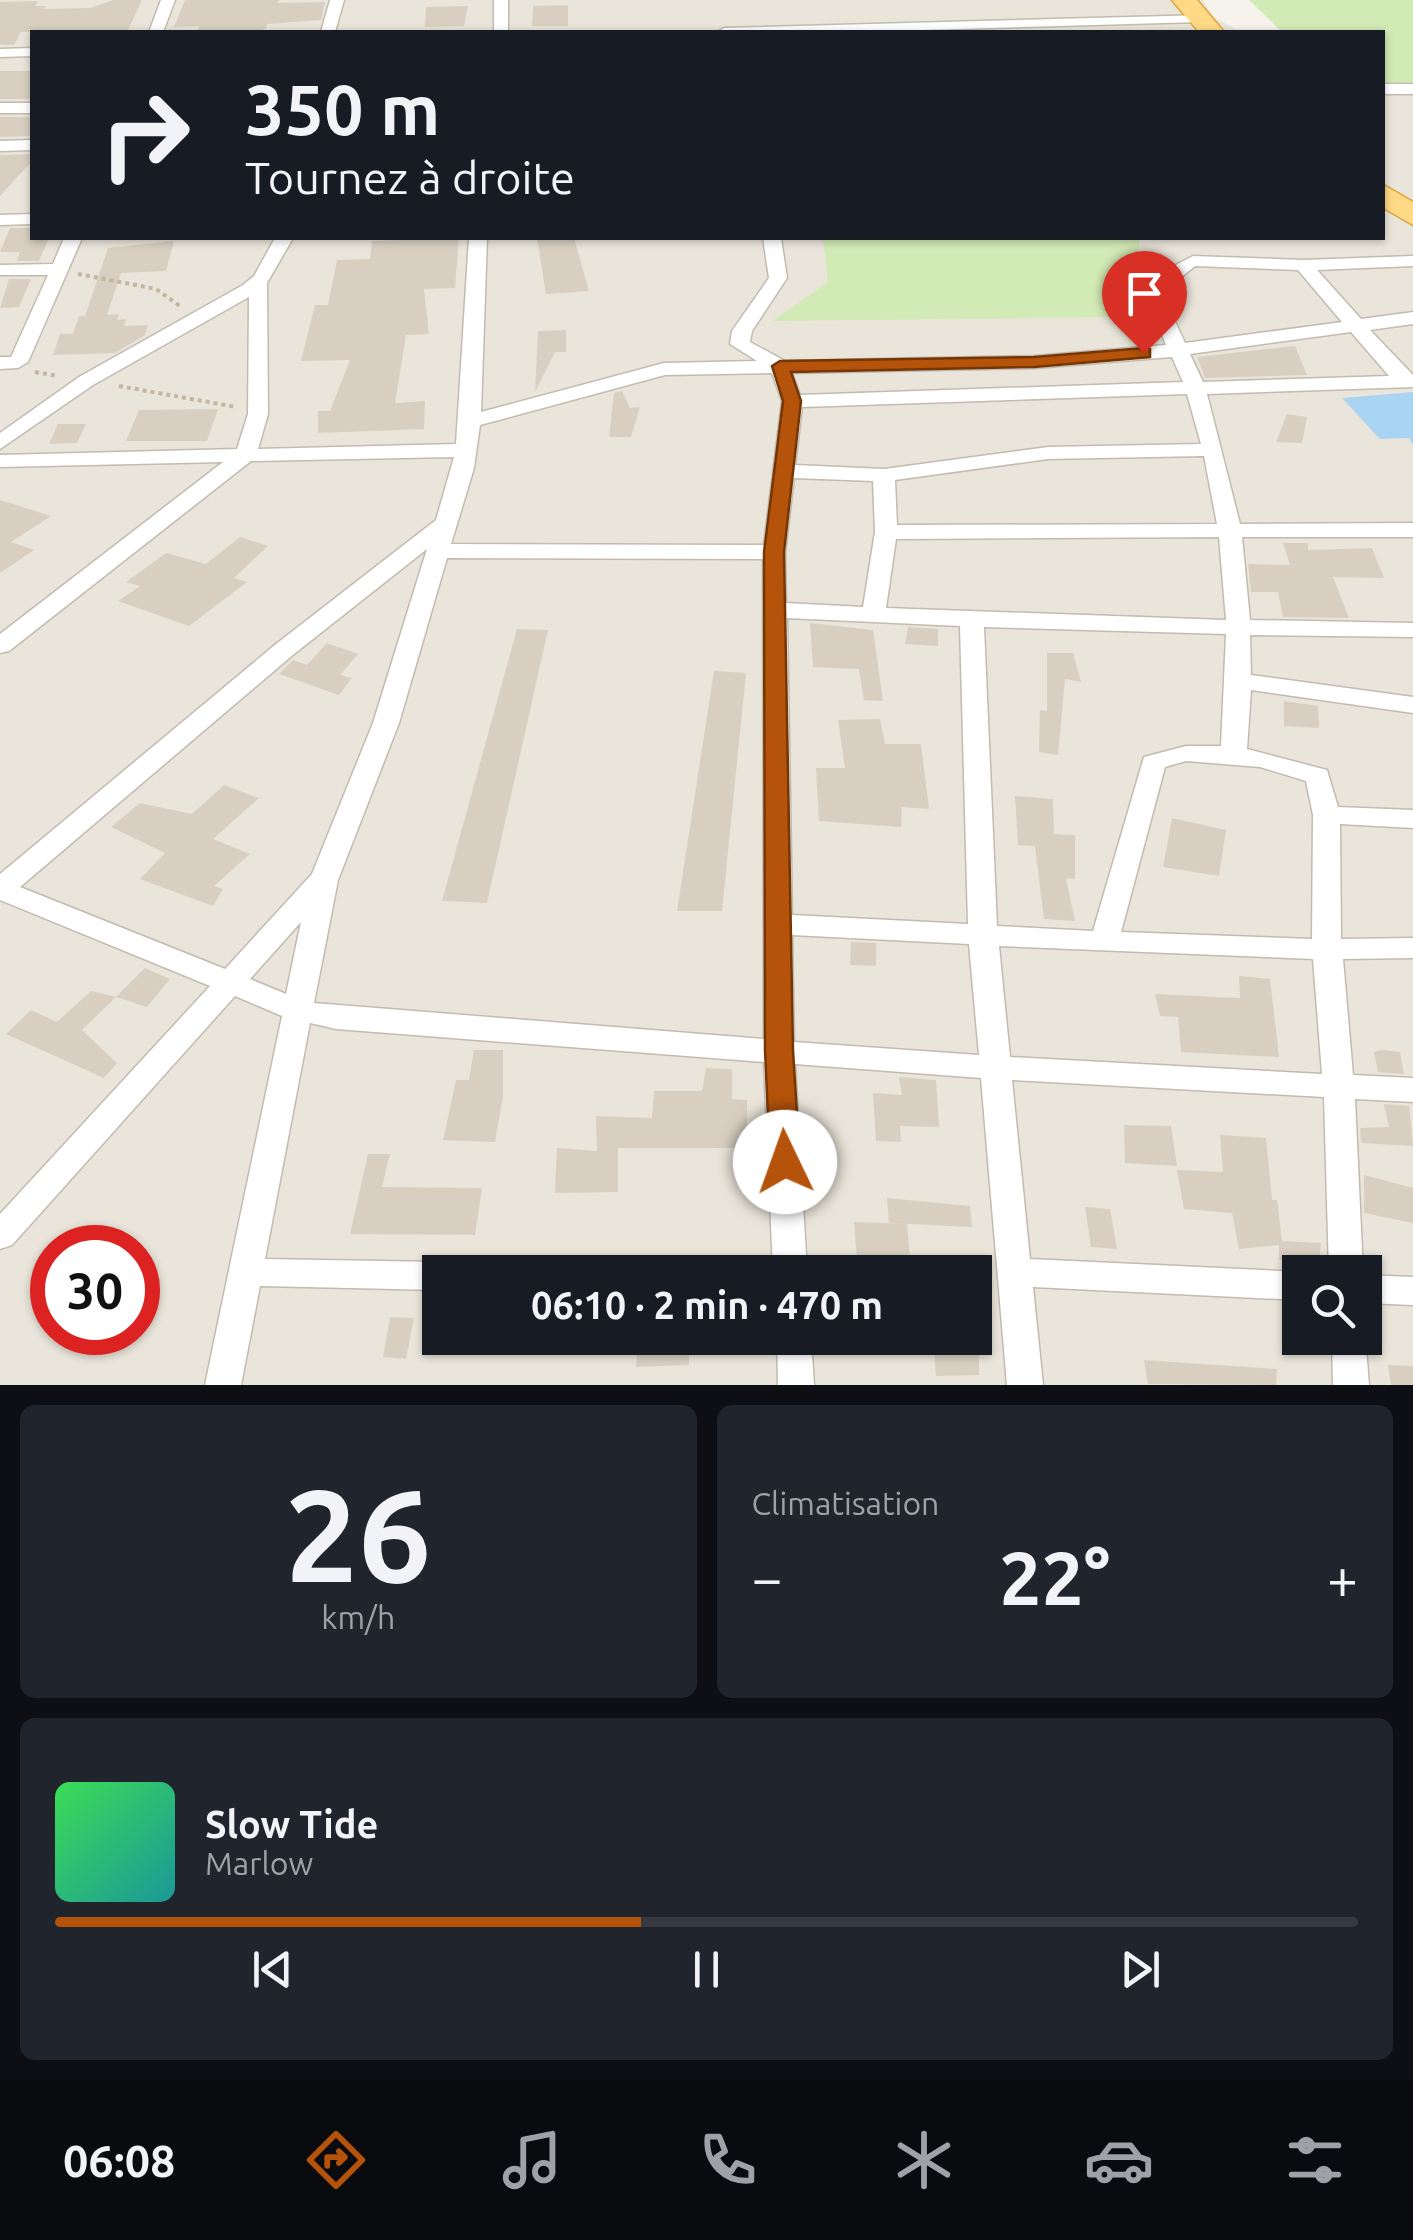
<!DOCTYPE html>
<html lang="fr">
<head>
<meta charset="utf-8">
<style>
	body { margin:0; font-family:Ubuntu,sans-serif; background:#20242c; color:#f1f3f6; height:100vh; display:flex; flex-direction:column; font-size:38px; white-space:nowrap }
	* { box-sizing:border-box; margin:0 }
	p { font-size:32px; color:#9ea1a6 }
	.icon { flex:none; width:55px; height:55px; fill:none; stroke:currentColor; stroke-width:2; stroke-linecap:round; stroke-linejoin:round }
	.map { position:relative; height:1385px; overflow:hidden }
	.drawer { display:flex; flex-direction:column; gap:20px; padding:20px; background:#0d0f14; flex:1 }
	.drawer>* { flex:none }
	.hud { position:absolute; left:30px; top:30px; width:1355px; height:210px; border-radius:0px; box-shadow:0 2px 8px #0004; background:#171b24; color:#f1f3f6; overflow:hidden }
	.buttons { position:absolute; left:1282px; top:1255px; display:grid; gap:20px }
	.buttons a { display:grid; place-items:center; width:100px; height:100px; border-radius:0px; background:#171b24; box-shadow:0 2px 8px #0004; font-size:50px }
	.speed { position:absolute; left:30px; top:1225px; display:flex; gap:20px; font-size:50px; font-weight:700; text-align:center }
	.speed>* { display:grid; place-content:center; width:130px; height:130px; border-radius:50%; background:#171b24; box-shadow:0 2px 8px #0004; line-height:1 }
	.speed .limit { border:15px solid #d22; background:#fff; color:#111 }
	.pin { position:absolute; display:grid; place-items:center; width:85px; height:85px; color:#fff; margin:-102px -42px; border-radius:50% 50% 50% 0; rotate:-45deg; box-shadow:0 0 10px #0007 }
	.pin .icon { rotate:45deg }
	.me { position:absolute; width:110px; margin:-55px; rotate:357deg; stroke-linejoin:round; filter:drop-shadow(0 0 8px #0008) }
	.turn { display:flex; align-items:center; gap:35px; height:210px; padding:0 50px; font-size:45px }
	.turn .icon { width:130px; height:130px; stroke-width:2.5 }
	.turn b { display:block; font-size:70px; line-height:85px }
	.big { font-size:75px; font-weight:700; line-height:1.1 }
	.drawer .card { flex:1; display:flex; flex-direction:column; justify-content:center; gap:15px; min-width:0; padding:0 35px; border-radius:15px; background:#20242c }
	.drawer .dial { align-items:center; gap:0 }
	.dial b { font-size:130px; line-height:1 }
	.song { display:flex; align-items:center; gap:30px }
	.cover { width:120px; height:120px; border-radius:15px; background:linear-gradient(135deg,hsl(130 70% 55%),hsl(180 70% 35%)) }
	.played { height:10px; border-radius:5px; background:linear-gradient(90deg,#b45309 45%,#363941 45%) }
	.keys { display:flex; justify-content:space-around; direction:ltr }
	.heat { display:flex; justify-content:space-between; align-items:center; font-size:55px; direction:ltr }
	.drawer .tiles { flex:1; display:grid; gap:20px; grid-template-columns:1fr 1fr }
	.card:last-child { grid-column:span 2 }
	.trip { position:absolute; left:422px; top:1255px; width:570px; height:100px; border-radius:0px; background:#171b24; box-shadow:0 2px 8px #0004; font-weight:700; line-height:100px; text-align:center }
	.tab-bar { display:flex; height:160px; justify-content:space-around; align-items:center; background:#090b0e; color:#9ea1a6 }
	.tab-bar .icon { width:70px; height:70px }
	.tab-bar .selected { color:#b45309 }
	.tab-bar b { font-size:45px; color:#f1f3f6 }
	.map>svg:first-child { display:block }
</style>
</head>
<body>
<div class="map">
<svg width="1413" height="1385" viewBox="0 0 1413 1385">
	<rect width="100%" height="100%" fill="#f6f3ec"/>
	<!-- residential -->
	<path fill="#eae5da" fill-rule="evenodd" d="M0 0H1203L1213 17 1241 32H32V238H1382L1383 83 1413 82V1385H0ZM52 1248H138V1332H52ZM440 1272H975V1338H440ZM1300 1272H1365V1338H1300Z"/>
	<!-- green -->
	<path fill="#d2eab5" d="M1249 0H1413V82L1383 83 1382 32H1282Z
		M823 238H1140L1128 317 772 321 828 282Z"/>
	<!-- water -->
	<path fill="#a9d4f2" d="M1413 392V445L1409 438 1380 439 1342 398Z"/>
	<!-- building -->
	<path fill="#d8cfc1" d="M113 0H142L127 32H21L14 45H0V2L38 1 35 6H46L44 9 90 8Z
		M185 0H279L278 3 325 2 321 20 267 24 266 29 252 32H197L199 26 174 27Z
		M568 5V26H532L533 6Z
		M468 6 464 26 425 27 426 7Z
		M0 71H32V99H0Z
		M0 117H32V136L0 137Z
		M32 154V161L0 196V155Z
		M10 228H32V238H49L39 261H17L20 252H0Z
		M459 238 455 288 424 289 429 334 406 335 395 403 425 401 424 429 318 433V411H330L350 360 301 361 315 305H328L337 260 370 259 372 241Z
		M537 238H574L589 291 546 294Z
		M174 241 166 271 121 273 107 315 119 314 117 320 126 319 124 326 148 325 145 335 115 353 53 355 60 334H73L79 316H85L108 248Z
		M9 279H31L19 307 0 308Z
		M566 330V352H555L535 392 538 331Z
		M1295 346 1307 375 1205 378 1197 357Z
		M622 391 630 408 640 407 631 437H609L614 393Z
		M218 409 207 441H126L139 410Z
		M1287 414 1307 417 1302 443 1276 442Z
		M58 424H86L77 443 49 444Z
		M0 500 51 516 11 542 34 550 0 573Z
		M240 537 268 546 234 578 247 582 189 626 118 601 140 586 126 582 166 553 206 564Z
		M1283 543H1308V550L1372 548 1384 578 1333 577 1349 618 1283 617 1278 592H1251L1248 564 1290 565Z
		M810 623 873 630 883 701 864 700 859 669 813 667Z
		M908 627 938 629V646L905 644Z
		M517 629 548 630 487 903 442 901Z
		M327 643 358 654 340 675 352 678 339 695 279 674 293 660 307 665Z
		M1047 653H1073L1081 682 1065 679 1058 755 1039 752 1040 710 1047 711Z
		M714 671 746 673 722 911H677Z
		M1284 701 1318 706 1319 728 1284 726Z
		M880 719 885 744H921L929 809 902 807 901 827 819 821 816 768H845L838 720Z
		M224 785 259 798 213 839 250 854 214 886 223 889 213 906 140 879 165 853 111 827 140 803 192 814Z
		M1015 796 1053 799 1054 834 1075 835V879L1066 878 1075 921 1044 919 1035 846 1018 845Z
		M1172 818 1226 830 1219 876 1163 867Z
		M851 942 876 943V966L850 965Z
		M145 968 170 979 147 1007 116 997Z
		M1239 976 1270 979 1279 1057 1181 1052 1178 1017 1160 1016 1155 994 1240 998Z
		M91 991 116 997 82 1030 117 1063 104 1078 6 1034 31 1010 57 1022Z
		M474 1050H503V1097L495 1142 443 1140 456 1080H469Z
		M1382 1050 1400 1052 1404 1074 1378 1072 1374 1052Z
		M706 1068 732 1069V1099L747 1100V1148H618V1192L555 1193 557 1148 597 1151 596 1116 652 1118 654 1091H702Z
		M899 1077 936 1080 939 1127 900 1126 901 1142 876 1141 873 1093 902 1095Z
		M1384 1104 1409 1106 1413 1146 1361 1143 1360 1128 1389 1127Z
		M1124 1125 1171 1126 1177 1166 1125 1163Z
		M1220 1135 1266 1138 1272 1200H1277L1282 1241 1321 1243 1319 1264 1279 1260V1245L1239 1249 1232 1213 1184 1209 1177 1170 1223 1172Z
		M368 1154H390L382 1187 482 1188 475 1235 350 1234Z
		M1364 1175 1413 1188V1223L1364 1213Z
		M887 1198 970 1206 972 1227 889 1223Z
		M1085 1207 1110 1209 1117 1249 1091 1247Z
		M854 1222 907 1224 911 1272H858Z
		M390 1317 414 1318 406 1359 383 1357Z
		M933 1338H979V1375L936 1376Z
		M637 1345H689V1365L636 1367Z
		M1144 1360 1277 1369 1276 1385 1148 1384Z
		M1388 1365 1413 1366V1385H1391Z"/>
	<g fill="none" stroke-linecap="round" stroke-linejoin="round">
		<!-- minor casing -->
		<g stroke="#c2bbae" stroke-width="3">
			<path id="minor" d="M161 0H175L163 32H149Z
				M330 0H344L335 32H321Z
				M494 0H508V32H494Z
				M1205 15 1207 18 1200 22 853 32H717L724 28Z
				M32 48V56L0 57V49Z
				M1382 84H1413V94H1382Z
				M0 103H32V113H0Z
				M32 140V150L0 151V141Z
				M32 214V224L0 225V215Z
				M64 238H82L28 362 18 368 0 369V357H11L48 275H0V265L53 264Z
				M275 238H293L267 283 268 414 258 449 456 444 469 238H487L481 412 664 363 757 361 730 344 732 331 769 278 763 238H781L787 278 752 331 750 342 785 361 1035 356 1166 345 1151 308 1168 269 1193 256 1303 260 1413 256V266L1317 270 1361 319 1413 312V324L1370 330 1413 375V387L1207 394 1240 524 1413 523V537H1242L1250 620 1413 623V637L1250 635 1251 675 1413 697V713L1251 690 1247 749 1327 770 1338 807 1413 810V828L1340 824 1341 939 1413 938V958L1343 959 1353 1075 1413 1078V1102L1355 1099 1363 1272H1329L1324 1097 1012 1080 1030 1259 1302 1272 1300 1300 1033 1287 1043 1385H1007L981 1078 795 1064 807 1272H773L764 1062 336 1029 310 1023 265 1259 440 1262 452 1266 455 1272H440V1290L260 1286 241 1385H205L282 1016 235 996 12 1245 0 1249V1214L210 986 0 900V874L276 644 436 520 454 457 251 461 9 651 0 653V634L223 462 0 467V455L237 449 248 414 249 297 93 385 0 449V433L79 377 243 285 254 276ZM1195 266 1298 270 1342 322 1185 343 1169 308 1179 279ZM1351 332 1389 376 1203 382 1190 354ZM1172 357 1183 382 800 395 792 373 1035 368ZM772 373 782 401 764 545 451 544 474 468 480 425 665 375ZM1187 394 1201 444 1048 447 884 469 795 465 802 407ZM1204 456 1217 524 897 525 895 480 1048 459ZM794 478 873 481 875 532 863 607 786 603 785 552ZM1219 537 1226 620 886 608 896 539ZM427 549 373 723 312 874 225 969 20 887 294 654ZM447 558 763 559 764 1039 314 1003 338 880 399 723ZM787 618 960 626 968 924 792 915ZM984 627 1226 634 1221 746H1186L1144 757 1093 931 997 926ZM1186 761 1260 767 1306 781 1313 815 1312 939 1121 932 1165 767ZM301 922 286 994 250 979ZM792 935 969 944 979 1055 794 1042ZM999 946 1313 959 1322 1074 1010 1057Z
				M1365 1275 1413 1277V1305L1365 1303Z
				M1365 1335 1369 1385H1333L1332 1338Z
				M777 1338H811L814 1385H778Z"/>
		</g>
		<!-- trunk casing -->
		<g stroke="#e0a43c" stroke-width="3">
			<path id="trunk" d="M1172 0H1197L1224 32H1199Z
				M1382 184 1413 202V225L1382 207Z"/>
		</g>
		<!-- path -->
		<path stroke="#c4b79f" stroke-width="4" stroke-dasharray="4 4" stroke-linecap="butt" d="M78 274 156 289 180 306
			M35 372 58 376
			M119 386 236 407"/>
		<!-- minor -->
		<use href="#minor" fill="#fff" fill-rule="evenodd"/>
		<!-- trunk -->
		<use href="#trunk" fill="#ffd985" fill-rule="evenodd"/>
	</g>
	<!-- route -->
	<path fill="#b45309" stroke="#753606" stroke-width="2.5" d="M1144 348 1150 349V357L1034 367 791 372 801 401 784 552 793 1050 800 1162 795 1170H774L770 1162 765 1050 764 552 783 401 772 366 780 361 1034 357Z"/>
</svg>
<div class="buttons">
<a><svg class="icon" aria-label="search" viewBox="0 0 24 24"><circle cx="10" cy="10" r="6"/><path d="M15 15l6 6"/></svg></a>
</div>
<div class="speed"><div class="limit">30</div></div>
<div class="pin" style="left:1144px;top:353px;background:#d93025"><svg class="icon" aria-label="arrive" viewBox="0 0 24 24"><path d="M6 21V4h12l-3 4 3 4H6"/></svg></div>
<svg class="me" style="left:785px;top:1162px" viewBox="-20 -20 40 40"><circle r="19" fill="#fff"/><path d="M0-13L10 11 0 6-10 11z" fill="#b45309"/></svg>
<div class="trip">06:10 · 2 min · 470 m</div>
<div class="hud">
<div class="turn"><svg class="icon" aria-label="right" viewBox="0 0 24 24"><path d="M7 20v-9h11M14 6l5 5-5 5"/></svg><div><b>350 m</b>Tournez à droite</div></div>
</div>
</div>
<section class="drawer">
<div class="tiles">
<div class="card dial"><b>26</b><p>km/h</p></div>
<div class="card"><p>Climatisation</p>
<div class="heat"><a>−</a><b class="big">22°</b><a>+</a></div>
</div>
<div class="card">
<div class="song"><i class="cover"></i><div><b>Slow Tide</b><p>Marlow</p></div></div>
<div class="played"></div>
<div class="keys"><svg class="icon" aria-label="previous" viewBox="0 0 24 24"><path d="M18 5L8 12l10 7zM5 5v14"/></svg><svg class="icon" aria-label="pause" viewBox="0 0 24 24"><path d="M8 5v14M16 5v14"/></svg><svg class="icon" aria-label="next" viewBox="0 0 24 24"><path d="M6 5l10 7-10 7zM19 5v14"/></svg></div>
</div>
</div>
</section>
<nav class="tab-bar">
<b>06:08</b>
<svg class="icon selected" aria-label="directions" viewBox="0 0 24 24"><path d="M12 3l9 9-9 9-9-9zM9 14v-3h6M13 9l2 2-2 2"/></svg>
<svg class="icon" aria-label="music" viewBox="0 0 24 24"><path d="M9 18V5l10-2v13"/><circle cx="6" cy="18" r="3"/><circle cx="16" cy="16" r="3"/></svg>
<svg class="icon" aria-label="phone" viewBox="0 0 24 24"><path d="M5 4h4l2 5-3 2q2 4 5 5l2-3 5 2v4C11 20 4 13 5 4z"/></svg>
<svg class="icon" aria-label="climate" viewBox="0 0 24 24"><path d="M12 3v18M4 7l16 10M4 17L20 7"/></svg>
<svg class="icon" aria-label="car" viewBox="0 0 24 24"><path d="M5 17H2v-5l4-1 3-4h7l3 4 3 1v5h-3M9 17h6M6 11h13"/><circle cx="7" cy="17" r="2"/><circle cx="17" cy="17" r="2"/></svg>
<svg class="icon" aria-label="filters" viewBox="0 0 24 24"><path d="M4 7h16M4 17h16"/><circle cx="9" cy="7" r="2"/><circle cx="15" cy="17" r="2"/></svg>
</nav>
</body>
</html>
